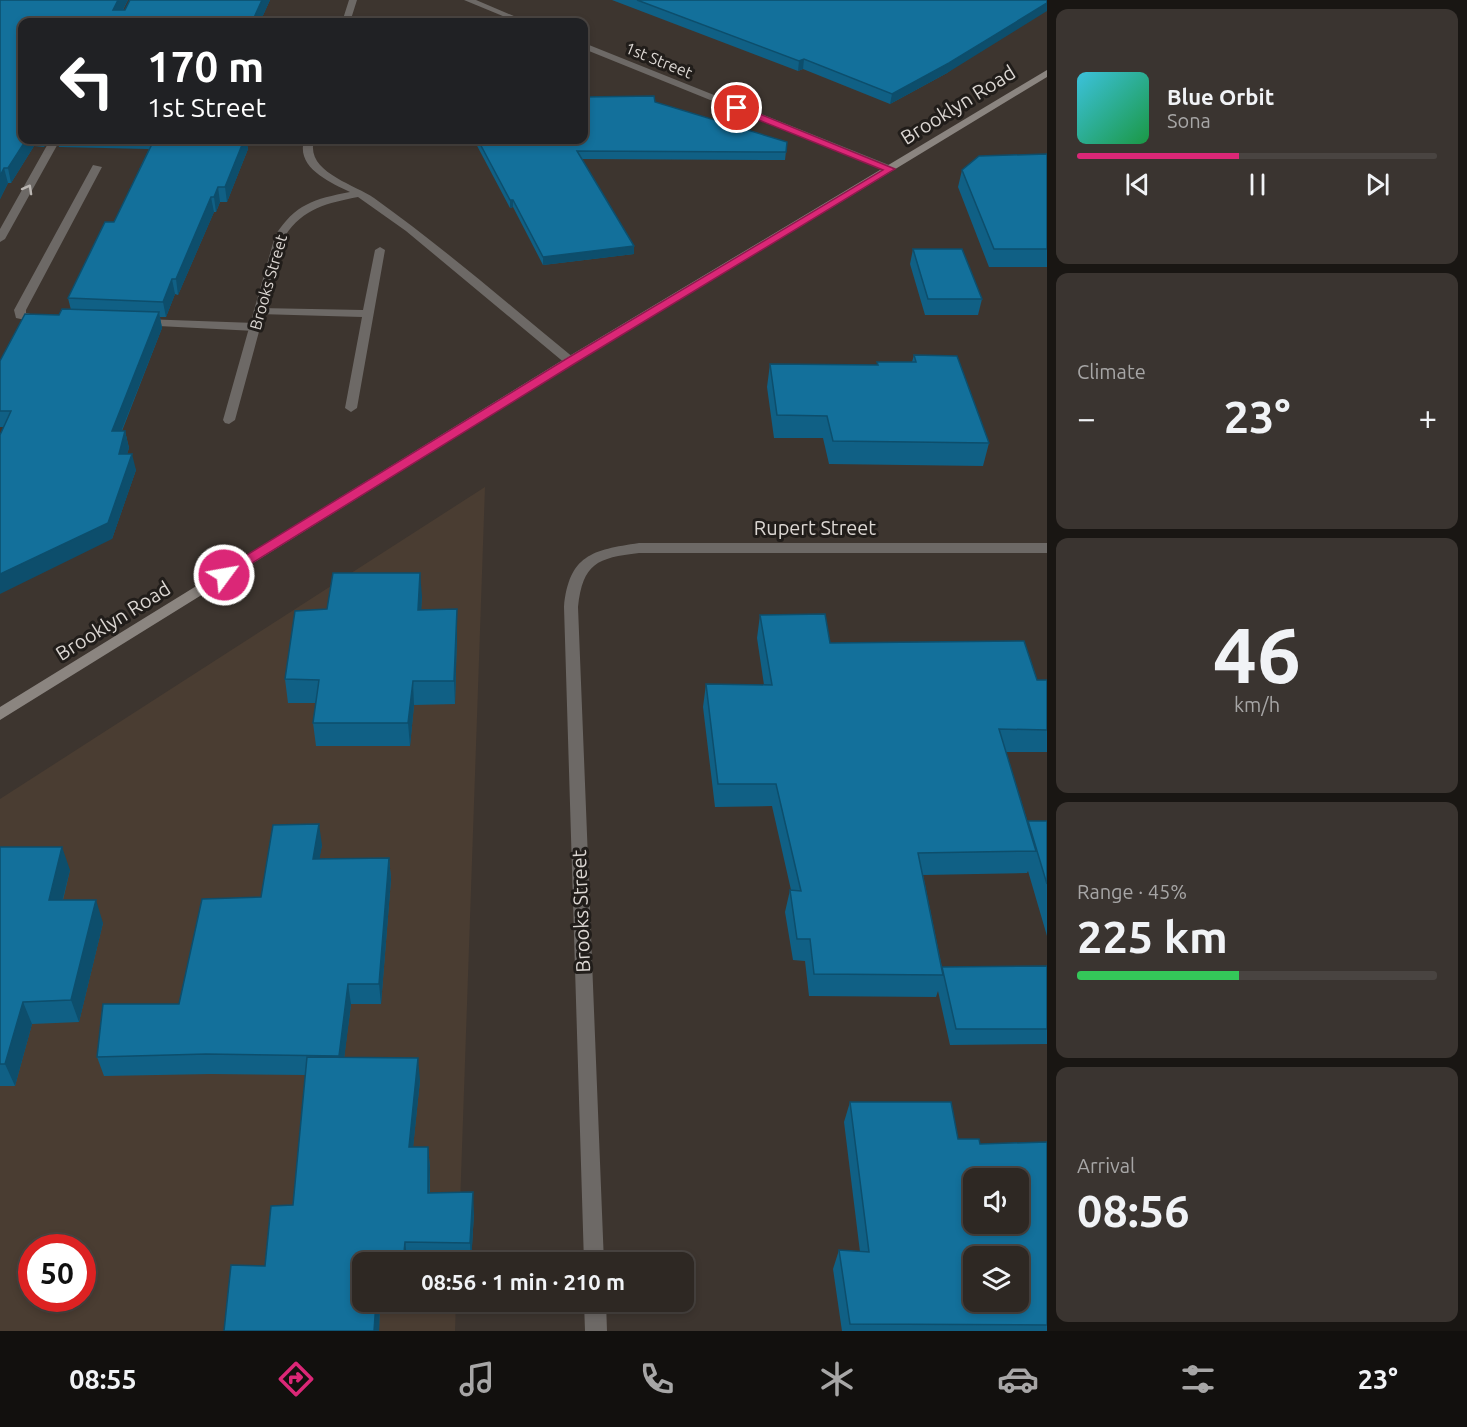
<!DOCTYPE html>
<html lang="en">
<head>
<meta charset="utf-8">
<style>
	body { margin:0; font-family:Ubuntu,sans-serif; background:#3a3430; color:#f1f3f6; height:100vh; display:flex; flex-direction:column; font-size:22px; white-space:nowrap }
	* { box-sizing:border-box; margin:0 }
	p { font-size:20px; color:#a7a6a6 }
	.icon { flex:none; width:33px; height:33px; fill:none; stroke:currentColor; stroke-width:2; stroke-linecap:round; stroke-linejoin:round }
	.map { position:relative; flex:1; overflow:hidden }
	.panel { display:flex; flex-direction:column; gap:9px; padding:9px; background:#191613; width:420px }
	.panel>* { flex:none }
	.top-card { position:absolute; left:18px; top:18px; width:570px; height:126px; border-radius:12px; box-shadow:0 3px 9px #0003,0 0 0 2px #494441; background:#202124; color:#fff; overflow:hidden }
	.fabs { position:absolute; left:963px; top:1168px; display:grid; gap:12px }
	.fabs a { display:grid; place-items:center; width:66px; height:66px; border-radius:12px; background:#2e2823; box-shadow:0 3px 9px #0003,0 0 0 2px #494441; font-size:30px }
	.speed { position:absolute; left:18px; top:1234px; display:flex; gap:12px; font-size:30px; font-weight:700; text-align:center }
	.speed>* { display:grid; place-content:center; width:78px; height:78px; border-radius:50%; background:#2e2823; box-shadow:0 3px 9px #0003,0 0 0 2px #494441; line-height:1 }
	.speed .limit { border:9px solid #d22; background:#fff; color:#111 }
	.pin { position:absolute; display:grid; place-items:center; width:51px; height:51px; color:#fff; margin:-26px; border:3px solid #fff; border-radius:50%; box-shadow:0 2px 6px #0007 }
	.me { position:absolute; width:66px; margin:-33px; rotate:58deg; stroke-linejoin:round; filter:drop-shadow(0 0 4px #0008) }
	.turn { display:flex; align-items:center; gap:21px; height:126px; padding:0 30px; font-size:27px }
	.turn .icon { width:78px; height:78px; stroke-width:2.5 }
	.turn b { display:block; font-size:42px; line-height:51px }
	.big { font-size:45px; font-weight:700; line-height:1.1 }
	.panel .tile { flex:1; display:flex; flex-direction:column; justify-content:center; gap:9px; min-width:0; padding:0 21px; border-radius:12px; background:#3a3430 }
	.panel .dial { align-items:center; gap:0 }
	.dial b { font-size:78px; line-height:1 }
	.song { display:flex; align-items:center; gap:18px }
	.cover { width:72px; height:72px; border-radius:9px; background:linear-gradient(135deg,hsl(190 70% 55%),hsl(140 70% 35%)) }
	.played { height:6px; border-radius:3px; background:linear-gradient(90deg,#db2777 45%,#494441 45%) }
	.keys { display:flex; justify-content:space-around; direction:ltr }
	.heat { display:flex; justify-content:space-between; align-items:center; font-size:33px; direction:ltr }
	.charge { height:9px; border-radius:4px; background:linear-gradient(90deg,#34c759 45%,#494441 0) }
	.trip { position:absolute; left:352px; top:1252px; width:342px; height:60px; border-radius:12px; background:#2e2823; box-shadow:0 3px 9px #0003,0 0 0 2px #494441; font-weight:700; line-height:60px; text-align:center }
	.dock { display:flex; height:96px; justify-content:space-around; align-items:center; background:#12100e; color:#a7a6a6 }
	.dock .icon { width:42px; height:42px }
	.dock .active { color:#db2777 }
	.dock b { font-size:27px; color:#f1f3f6 }
	main { display:flex; flex:1; min-height:0 }
	.map>svg:first-child { display:block }
</style>
</head>
<body>
<main>
<div class="map">
<svg width="1047" height="1331" viewBox="0 0 1047 1331">
	<rect width="100%" height="100%" fill="#3d352f"/>
	<!-- built -->
	<path fill="#4a3d32" fill-rule="evenodd" d="M485 487 458 1263H363V1302H456L455 1331H0V799ZM32 1248H82V1299H32Z"/>
	<g fill="none" stroke-linecap="round" stroke-linejoin="round">
		<!-- lane -->
		<path fill="#6d6966" fill-rule="evenodd" d="M50 140H60L5 239 0 242V229Z
			M93 165 102 167 26 310V313L48 318 50 320 44 324 16 318 14 310Z
			M380 247 385 250 357 408 351 412 345 408 362 317 259 314 253 311 259 308 363 310 375 250Z
			M143 319 255 323 261 327 255 331 139 325 137 323Z"/>
		<!-- street -->
		<path fill="#6d6966" fill-rule="evenodd" d="M349 0H357L350 22H342Z
			M464 0H476L528 22H517Z
			M584 43 894 167 895 169 886 171 584 49Z
			M304 140H314C305 172 354 184 374 198 444 248 508 304 574 358V364H566L406 231 358 197C328 203 303 208 285 236L235 420 229 424 225 423 223 420 275 236C295 204 314 199 350 192 330 182 296 168 304 140Z
			M639 543H1047V553H639C597 558 583 563 578 607L604 1263H584L564 607C569 555 592 550 639 543Z
			M584 1302H606L607 1331H585Z"/>
		<!-- secondary -->
		<path fill="#8b8580" fill-rule="evenodd" d="M1047 70V77L574 364 0 720V707L566 358Z"/>
	</g>
	<!-- wall -->
	<path fill="#106085" d="M0 0H128L123 10H125L130 0H270L260 22H22V140H49L44 147 34 146 11 183H8L0 199Z
		M612 0H1047L947 73 890 104 803 69 798 71Z
		M655 102 787 142 785 160 581 159 634 246V254L543 265 513 207 510 208 474 140H584Z
		M57 140H246L248 149 227 202H220L216 212H214L178 295 175 294 166 317H160L162 328 122 431H125L129 448 127 454 136 470 112 539 4 427H0V361L59 315 71 310 68 298 114 222 149 149 59 147Z
		M384 140H440H422L420 146Z
		M1047 154V267H989L958 187 962 170Z
		M913 249 982 299 978 315H925L910 264Z
		M914 355 989 443 983 466 829 464 823 438H774L767 387 770 364 877 365V362H912Z
		M422 596 421 610 457 633 455 704 414 705 410 746H316L313 723 316 703H288L285 679 327 609Z
		M760 615 830 643 1037 680H1047V752H1006L1028 823V821H1047V936L1028 871 1027 873 923 875 942 968 1047 966V1044L950 1045 938 991 936 997 809 996 805 961 793 960 785 912 790 890H791L772 806 715 807 703 707 706 684 764 685 757 638Z
		M322 845 319 859 389 858 391 879 381 1004H351L344 1058 420 1080 413 1147H428L430 1168V1193L474 1213 471 1263H363L380 1302 379 1331H224L265 1266 293 1205 306 1075 211 1074 104 1076 97 1057 179 1004 261 897Z
		M0 847 70 870 63 900 103 923 79 1022 32 1024 15 1086H0Z
		M850 1102 958 1139 980 1144 1047 1142V1331H842L833 1269 839 1250 860 1252 844 1122Z"/>
	<!-- shaded-wall -->
	<path fill="#0d4e6c" d="M118 0H128L116 22 113 10Z
		M262 0H270L260 22H252Z
		M1047 3V11L947 73 890 104 892 94Z
		M804 59 803 69 798 71 799 61Z
		M26 140H32L34 146 11 183 8 168Z
		M42 140H49L44 147Z
		M244 140H246L248 149 227 202 225 187Z
		M4 168 8 183 0 199V176Z
		M218 187 220 202 216 212 214 197Z
		M211 197 214 212 178 295 176 279Z
		M510 200H513V207L510 208Z
		M634 246V254L543 265V257Z
		M172 279 175 294 166 317 163 302Z
		M159 312 162 328 115 447 112 431Z
		M125 431 129 448 122 470 119 454Z
		M132 454 136 470 112 539 0 594V574Z
		M420 573 422 596 420 633 418 610Z
		M457 609V633L455 704 454 681Z
		M413 681 414 705 410 746 408 723Z
		M319 824 322 845 316 879 313 859Z
		M62 847 70 870 57 922 49 900Z
		M389 858 391 879 381 1004 379 984Z
		M96 900 103 923 79 1022 71 1000Z
		M348 984 351 1004 342 1076 339 1056Z
		M23 1002 32 1024 15 1086 5 1064Z
		M418 1058 420 1080 411 1168 409 1147Z
		M428 1147 430 1168 429 1213 428 1193Z
		M473 1192 474 1213 471 1263 470 1243Z
		M405 1242 408 1263H403Z
		M376 1302H380L379 1331H374Z"/>
	<!-- building -->
	<path fill="#13709b" stroke="#0d4e6c" stroke-width="1.5" fill-rule="evenodd" d="M0 0H118L113 10H125L130 0H262L252 22H22V140H26L8 168H4L0 176Z
		M637 0H1047V3L949 63 892 94 804 59 799 61Z
		M654 96 655 102 787 142 786 152 577 151 634 246 543 257 513 200H510L478 140H584V97Z
		M154 140H244L225 187H218L214 197H211L176 279H172L163 302 68 298 105 222H114Z
		M1047 154V249H994L962 170 979 156Z
		M913 249H962L982 299H928Z
		M62 309 159 312 112 431H125L119 454H132L108 523 0 574V435L11 411H0V361L25 314 59 315Z
		M914 355 957 356 989 443 833 441 827 416 777 415 770 364 878 365 877 362H916Z
		M333 573H420L418 610 457 609 454 681H413L408 723H313L319 680 285 679 295 611 327 609Z
		M825 614 830 643 1024 641 1037 680H1047V730L999 729 1036 851 918 853 943 975 814 974 810 939H797L790 890 801 891 776 784H718L706 684 772 685 760 615Z
		M1028 821H1047V884Z
		M319 824 313 859 389 858 379 984H348L339 1056 206 1054 97 1057 103 1004H179L202 899 261 897 273 825Z
		M0 847H62L49 900H96L71 1000 23 1002 5 1064H0Z
		M1047 966V1029H956L942 967Z
		M307 1057 418 1058 409 1147H428V1193L473 1192 470 1243 405 1242 403 1263H363V1302H376L374 1331H224L231 1265 265 1266 271 1206 293 1205Z
		M850 1102H951L958 1139H979L980 1144 1047 1142V1325L850 1324 839 1250 869 1252ZM974 1179H1018V1224H974ZM974 1257H1018V1302H974Z"/>
	<!-- one-way arrows -->
	<defs><path id="oneway-chevron" d="M-2-3.5L2.5 0L-2 3.5" fill="none" stroke-width="1.6" stroke-linecap="round" stroke-linejoin="round" transform="scale(1.5)"/></defs>
	<use stroke="#bbb6b2" href="#oneway-chevron" transform="translate(28 189) rotate(-61)"/>
	<!-- route -->
	<path fill="#db2777" stroke="#8e194d" stroke-width="1.5" d="M734 106H740L895 169 574 364 228 578H219L218 575 219 572 566 359 883 170 734 110Z"/>
	<g text-anchor="middle" stroke-width="6" stroke-linejoin="round" paint-order="stroke">
		<!-- far-street labels -->
		<g font-size="16" fill="#dcd7d3" stroke="#211d1a">
			<text transform="translate(659 60) rotate(22)" y="6">1st Street</text>
			<text transform="translate(268 282) rotate(-74)" y="6">Brooks Street</text>
		</g>
		<!-- street labels -->
		<g font-size="20" fill="#dcd7d3" stroke="#211d1a">
			<text transform="translate(958 105) rotate(-32)" y="7">Brooklyn Road</text>
			<text x="815" y="535">Rupert Street</text>
			<text transform="translate(113 621) rotate(-32)" y="7">Brooklyn Road</text>
			<text transform="translate(581 911) rotate(-92)" y="7">Brooks Street</text>
		</g>
	</g>
</svg>
<div class="fabs">
<a><svg class="icon" aria-label="sound" viewBox="0 0 24 24"><path d="M4 9h4l5-4v14l-5-4H4zM17 9q2 3 0 6"/></svg></a>
<a><svg class="icon" aria-label="layers" viewBox="0 0 24 24"><path d="M12 4l9 5-9 5-9-5zM3 14l9 5 9-5"/></svg></a>
</div>
<div class="speed"><div class="limit">50</div></div>
<div class="pin" style="left:737px;top:108px;background:#d93025"><svg class="icon" aria-label="arrive" viewBox="0 0 24 24"><path d="M6 21V4h12l-3 4 3 4H6"/></svg></div>
<svg class="me" style="left:224px;top:575px" viewBox="-20 -20 40 40"><circle r="17" fill="#db2777" stroke="#fff" stroke-width="3"/><path d="M0-11L8 9 0 5-8 9z" fill="#fff"/></svg>
<div class="trip">08:56 · 1 min · 210 m</div>
<div class="top-card">
<div class="turn"><svg class="icon" aria-label="left" viewBox="0 0 24 24"><path d="M17 20v-9H6M10 6l-5 5 5 5"/></svg><div><b>170 m</b>1st Street</div></div>
</div>
</div>
<section class="panel">
<div class="tile">
<div class="song"><i class="cover"></i><div><b>Blue Orbit</b><p>Sona</p></div></div>
<div class="played"></div>
<div class="keys"><svg class="icon" aria-label="previous" viewBox="0 0 24 24"><path d="M18 5L8 12l10 7zM5 5v14"/></svg><svg class="icon" aria-label="pause" viewBox="0 0 24 24"><path d="M8 5v14M16 5v14"/></svg><svg class="icon" aria-label="next" viewBox="0 0 24 24"><path d="M6 5l10 7-10 7zM19 5v14"/></svg></div>
</div>
<div class="tile"><p>Climate</p>
<div class="heat"><a>−</a><b class="big">23°</b><a>+</a></div>
</div>
<div class="tile dial"><b>46</b><p>km/h</p></div>
<div class="tile"><p>Range · 45%</p><b class="big">225 km</b><div class="charge"></div></div>
<div class="tile"><p>Arrival</p><b class="big">08:56</b></div>
</section>
</main>
<nav class="dock">
<b>08:55</b>
<svg class="icon active" aria-label="directions" viewBox="0 0 24 24"><path d="M12 3l9 9-9 9-9-9zM9 14v-3h6M13 9l2 2-2 2"/></svg>
<svg class="icon" aria-label="music" viewBox="0 0 24 24"><path d="M9 18V5l10-2v13"/><circle cx="6" cy="18" r="3"/><circle cx="16" cy="16" r="3"/></svg>
<svg class="icon" aria-label="phone" viewBox="0 0 24 24"><path d="M5 4h4l2 5-3 2q2 4 5 5l2-3 5 2v4C11 20 4 13 5 4z"/></svg>
<svg class="icon" aria-label="climate" viewBox="0 0 24 24"><path d="M12 3v18M4 7l16 10M4 17L20 7"/></svg>
<svg class="icon" aria-label="car" viewBox="0 0 24 24"><path d="M5 17H2v-5l4-1 3-4h7l3 4 3 1v5h-3M9 17h6M6 11h13"/><circle cx="7" cy="17" r="2"/><circle cx="17" cy="17" r="2"/></svg>
<svg class="icon" aria-label="filters" viewBox="0 0 24 24"><path d="M4 7h16M4 17h16"/><circle cx="9" cy="7" r="2"/><circle cx="15" cy="17" r="2"/></svg>
<b>23°</b>
</nav>
</body>
</html>
